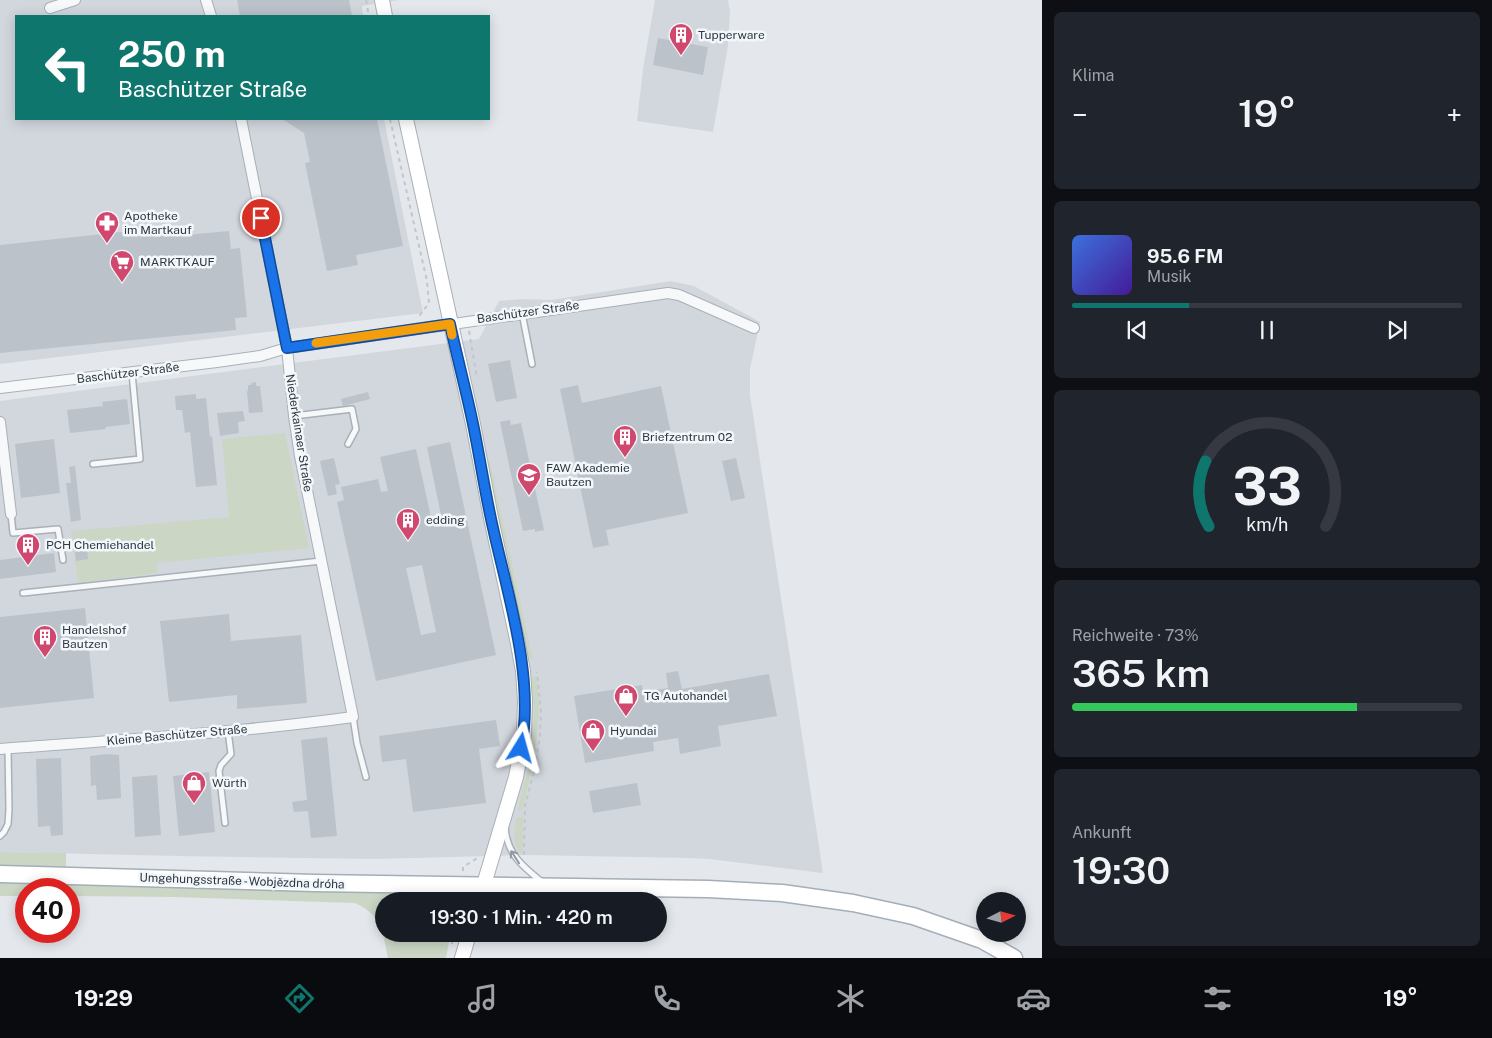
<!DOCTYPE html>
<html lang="de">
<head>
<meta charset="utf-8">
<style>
	body { margin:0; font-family:"Public Sans",sans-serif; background:#20242c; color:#f1f3f6; height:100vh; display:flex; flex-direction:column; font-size:19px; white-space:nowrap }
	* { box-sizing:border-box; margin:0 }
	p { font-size:16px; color:#9ea1a6 }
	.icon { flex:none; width:28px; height:28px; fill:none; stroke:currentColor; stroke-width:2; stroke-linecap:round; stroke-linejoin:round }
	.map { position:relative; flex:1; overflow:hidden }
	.drawer { display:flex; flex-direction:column; gap:12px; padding:12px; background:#0d0f14; width:450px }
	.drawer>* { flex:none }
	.hud { position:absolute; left:15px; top:15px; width:475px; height:105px; border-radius:0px; box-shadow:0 2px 12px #0003; background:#0f766e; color:#fff; overflow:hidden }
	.needle { width:32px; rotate:84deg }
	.fabs { position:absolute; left:976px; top:892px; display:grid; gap:10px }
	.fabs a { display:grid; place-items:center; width:50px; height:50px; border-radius:50%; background:#171b24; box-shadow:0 2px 12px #0003; font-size:25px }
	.speed { position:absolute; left:15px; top:878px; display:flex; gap:10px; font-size:25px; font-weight:700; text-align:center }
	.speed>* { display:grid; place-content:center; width:65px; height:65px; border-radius:50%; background:#171b24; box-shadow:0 2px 12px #0003; line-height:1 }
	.speed .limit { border:8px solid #d22; background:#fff; color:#111 }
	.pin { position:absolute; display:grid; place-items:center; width:42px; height:42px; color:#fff; margin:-21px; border:2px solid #fff; border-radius:50%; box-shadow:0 1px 5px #0007 }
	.me { position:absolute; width:55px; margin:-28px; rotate:8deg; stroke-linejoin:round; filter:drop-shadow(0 0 4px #0008) }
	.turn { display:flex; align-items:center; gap:18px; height:105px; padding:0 20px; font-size:22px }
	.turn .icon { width:65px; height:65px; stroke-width:2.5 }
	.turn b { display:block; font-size:35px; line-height:42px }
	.big { font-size:38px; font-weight:600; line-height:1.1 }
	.drawer .card { flex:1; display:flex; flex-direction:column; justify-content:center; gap:8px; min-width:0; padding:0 18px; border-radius:8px; background:#20242c }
	.drawer .dial { align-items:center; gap:0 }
	.dial svg { height:130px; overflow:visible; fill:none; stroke:#363941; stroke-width:7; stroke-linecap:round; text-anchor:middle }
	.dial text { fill:#f1f3f6; stroke:none }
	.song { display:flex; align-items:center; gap:15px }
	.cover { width:60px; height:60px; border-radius:8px; background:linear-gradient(135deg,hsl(220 70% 55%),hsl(260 70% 35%)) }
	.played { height:5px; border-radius:2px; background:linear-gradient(90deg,#0f766e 30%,#363941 30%) }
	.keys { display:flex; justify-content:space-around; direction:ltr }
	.heat { display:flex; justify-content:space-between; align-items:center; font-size:28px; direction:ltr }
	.charge { height:8px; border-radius:4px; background:linear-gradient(90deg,#34c759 73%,#363941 0) }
	.trip { position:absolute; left:375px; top:892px; width:292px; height:50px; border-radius:25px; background:#171b24; box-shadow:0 2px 12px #0003; font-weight:600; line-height:50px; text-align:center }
	.tabs { display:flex; height:80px; justify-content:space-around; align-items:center; background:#090b0e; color:#9ea1a6 }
	.tabs .icon { width:35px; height:35px }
	.tabs .selected { color:#0f766e }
	.tabs b { font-size:22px; color:#f1f3f6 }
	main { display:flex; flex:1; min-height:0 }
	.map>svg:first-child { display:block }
</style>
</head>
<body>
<main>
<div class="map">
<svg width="1042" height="958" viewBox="0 0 1042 958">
	<rect width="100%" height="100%" fill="#e4e8ec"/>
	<!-- built -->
	<path fill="#d2d7de" d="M0 0H399L362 6 363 16H16V119H384L423 313 0 364Z
		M655 0H728L730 12 728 46 713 132 637 121 643 69Z
		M671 281 694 286 760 322 750 369V395L823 873 709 859 689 858 527 855 374 859 179 856 0 852V401L479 339 499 301 523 299 551 300Z"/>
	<!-- green -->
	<path fill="#cbd6c5" d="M285 433 309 548 157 563V573L78 583 71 531 229 517 222 439Z
		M488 460 490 462 533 660 527 656 490 480Z
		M536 676C545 721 532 766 523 809L518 812C520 794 527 776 530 758 535 732 535 706 531 679Z
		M523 816V851L520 854C513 842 514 832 516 819Z
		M0 852 66 853V868L0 867Z
		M0 880 268 888 430 895 440 901H384V934H449V942L446 958H388C383 933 381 914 355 903L175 897 69 896V889H26V896H0Z"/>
	<!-- building -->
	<path fill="#bbc2ca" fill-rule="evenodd" d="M237 0H349L352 16H240Z
		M658 38 708 47 703 75 653 65Z
		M282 119H377L403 246 356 255 358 265 327 271 305 163 310 162 304 133Z
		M168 227 176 236 229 231 231 249 240 248 247 317 235 318 236 330 0 353V245Z
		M510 360 517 398 496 402 488 364Z
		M256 382V386H260L263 412 249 413 247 392 248 390V385H251V383Z
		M578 385 582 403 661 386 688 513 606 530 609 545 593 548 560 389Z
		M368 392 370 399 343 406 341 399Z
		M196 394V399L206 398 210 437 212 436 217 485 196 487 190 432 185 433 182 410H176L175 396Z
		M127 399 130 424 105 427 106 429 70 433 67 410 103 406 102 402Z
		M243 411 245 421 238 422 239 433 220 436 217 413Z
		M510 420 511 425 521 423 544 530 535 532V529L523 531 500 422Z
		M54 439 60 493 21 498 15 444Z
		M450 442 496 655 376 681 337 502 344 500 341 487 378 479 381 492 388 491 380 457 416 449 431 517 441 515 427 447ZM422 565 436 632 421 635 406 568Z
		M334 458 340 484 335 485 337 494 328 496 320 461Z
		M736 458 745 498 731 501 722 461Z
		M75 466 81 520 71 522 66 483H71L69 467Z
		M87 550 88 559 76 561 75 552Z
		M54 553 56 572 0 579V560Z
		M85 608 94 698 0 708V617Z
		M229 614 231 641 301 635 307 703 237 709V695L169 702 160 621Z
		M678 671 682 689 769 674 777 716 718 726 721 746 680 754 678 738 653 742 654 751 585 763 574 696 642 685 643 692 668 688 666 673Z
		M496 720 500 746 479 749 486 803 413 812 406 759 382 762 379 736Z
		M327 737 337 836 311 838 308 811 294 812 292 802 307 800 301 740Z
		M108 754 119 755 121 798 97 800 96 785 91 786 90 756Z
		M61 758 63 835 51 836 50 826 38 827 36 759Z
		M209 772 215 832 179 836 173 776Z
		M157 775 161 835 135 837 132 777Z
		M637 783 641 805 593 813 589 791Z"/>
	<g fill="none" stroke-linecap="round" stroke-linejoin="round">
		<!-- lane casing -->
		<g stroke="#a9b0b7" stroke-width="8">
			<path id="lane" d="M522 313 532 364
				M294 416 352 409 356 429 348 444
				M93 464 140 459 132 373
				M11 514 13 533 58 529 63 560
				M23 593 321 561
				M353 717 357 743 366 777
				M225 823 219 771 221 765 231 754 228 731
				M505 827C507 854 522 866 542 882
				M0 836 4 832 8 824 9 809 8 748"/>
		</g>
		<!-- street casing -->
		<g stroke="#a9b0b7" stroke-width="12">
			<path id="street" d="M206 0 211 16
				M50 8 75 0
				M0 388 217 362 260 356 287 348 668 293 679 295 754 328
				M0 422 11 514
				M0 749C118 740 236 733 353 717L300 456 294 416 287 348 241 119"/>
		</g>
		<!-- secondary casing -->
		<g stroke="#a9b0b7" stroke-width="16">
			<path id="secondary" d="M382 0 385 16
				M406 119 473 424 491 518 517 639 523 671 525 701 524 734 516 777 479 901
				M430 884 448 901
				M462 958 469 934"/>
		</g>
		<!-- primary casing -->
		<g stroke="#a3aeb8" stroke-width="19">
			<path id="primary" d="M0 874 315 883 708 889 782 893 853 903 913 916 982 940 1014 958"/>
		</g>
		<!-- path -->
		<path stroke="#c2c6cb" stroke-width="2" stroke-dasharray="4 4" stroke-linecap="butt" d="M366 0 369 16
			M390 119 427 281 429 303 420 315 421 317
			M469 331 477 378
			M523 854H524L525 806 535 767 540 736 541 711 537 672
			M463 871V867L479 857
			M452 944V934"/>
		<!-- lane -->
		<use href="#lane" stroke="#f7f8fa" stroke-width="5"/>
		<!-- street -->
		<use href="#street" stroke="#f7f8fa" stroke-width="10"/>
		<!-- secondary -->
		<use href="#secondary" stroke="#fff" stroke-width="14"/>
		<!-- primary -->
		<use href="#primary" stroke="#fff" stroke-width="16"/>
	</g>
	<!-- one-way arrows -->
	<defs><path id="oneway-shaft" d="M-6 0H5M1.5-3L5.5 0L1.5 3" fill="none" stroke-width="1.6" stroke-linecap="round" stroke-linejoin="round" transform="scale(1.25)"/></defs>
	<use stroke="#9198a0" href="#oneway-shaft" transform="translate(515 857) rotate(-123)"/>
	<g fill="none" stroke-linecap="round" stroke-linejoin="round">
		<!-- route casing -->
		<g stroke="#114b97" stroke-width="12">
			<path id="route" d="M261 218 287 348 450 324C457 357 466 390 473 424 480 458 485 493 493 528 508 596 535 679 521 748"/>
		</g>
		<!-- route -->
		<use href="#route" stroke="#1a73e8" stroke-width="9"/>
		<!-- slow -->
		<path stroke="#f59e0b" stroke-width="9" d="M316 343 450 324 452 335"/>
	</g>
	<!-- icons -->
	<defs>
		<g id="building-pin" transform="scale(1.25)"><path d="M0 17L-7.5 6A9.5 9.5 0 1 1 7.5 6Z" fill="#d1486e" stroke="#f4f7f9"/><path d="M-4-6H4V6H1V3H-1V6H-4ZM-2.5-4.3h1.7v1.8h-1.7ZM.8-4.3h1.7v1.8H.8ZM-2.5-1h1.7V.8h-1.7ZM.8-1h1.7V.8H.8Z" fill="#fff"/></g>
		<g id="pharmacy-pin" transform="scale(1.25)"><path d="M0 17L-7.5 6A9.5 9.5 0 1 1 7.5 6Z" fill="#d1486e" stroke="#f4f7f9"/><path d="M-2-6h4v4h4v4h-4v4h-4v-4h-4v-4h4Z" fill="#fff"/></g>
		<g id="supermarket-pin" transform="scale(1.25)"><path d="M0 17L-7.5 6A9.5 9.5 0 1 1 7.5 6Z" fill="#d1486e" stroke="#f4f7f9"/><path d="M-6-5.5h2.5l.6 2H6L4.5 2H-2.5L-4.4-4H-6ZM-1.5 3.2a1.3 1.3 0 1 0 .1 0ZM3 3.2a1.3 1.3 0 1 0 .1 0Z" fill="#fff"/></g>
		<g id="school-pin" transform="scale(1.25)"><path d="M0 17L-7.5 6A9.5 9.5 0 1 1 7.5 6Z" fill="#d1486e" stroke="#f4f7f9"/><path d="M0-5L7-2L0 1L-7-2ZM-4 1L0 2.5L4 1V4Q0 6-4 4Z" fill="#fff"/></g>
		<g id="shop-pin" transform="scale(1.25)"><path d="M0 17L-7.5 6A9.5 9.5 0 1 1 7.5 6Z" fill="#d1486e" stroke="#f4f7f9"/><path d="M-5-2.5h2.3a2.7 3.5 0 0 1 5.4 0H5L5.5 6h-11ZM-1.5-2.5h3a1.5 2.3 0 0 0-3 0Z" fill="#fff"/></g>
	</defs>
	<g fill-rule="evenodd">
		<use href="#building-pin" x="681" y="35"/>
		<use href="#pharmacy-pin" x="107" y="223"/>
		<use href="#supermarket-pin" x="122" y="262"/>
		<use href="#building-pin" x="625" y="437"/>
		<use href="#school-pin" x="529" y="475"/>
		<use href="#building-pin" x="408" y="520"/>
		<use href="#building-pin" x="28" y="545"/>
		<use href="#building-pin" x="45" y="637"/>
		<use href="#shop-pin" x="626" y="696"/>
		<use href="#shop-pin" x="593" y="731"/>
		<use href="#shop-pin" x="194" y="783"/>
	</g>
	<g text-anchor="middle" stroke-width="5" stroke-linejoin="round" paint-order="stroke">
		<!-- poi labels -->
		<g font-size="12" fill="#2b3845" stroke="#f4f7f9" text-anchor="start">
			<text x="698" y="39">Tupperware</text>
			<text x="124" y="220">Apotheke<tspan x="124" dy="14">im Martkauf</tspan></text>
			<text x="140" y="266">MARKTKAUF</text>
			<text x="642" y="441">Briefzentrum 02</text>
			<text x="546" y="472">FAW Akademie<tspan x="546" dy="14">Bautzen</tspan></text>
			<text x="426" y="524">edding</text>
			<text x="46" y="549">PCH Chemiehandel</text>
			<text x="62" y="634">Handelshof<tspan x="62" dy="14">Bautzen</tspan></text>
			<text x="644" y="700">TG Autohandel</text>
			<text x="610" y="735">Hyundai</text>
			<text x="212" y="787">Würth</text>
		</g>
		<!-- street labels -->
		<g font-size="12" fill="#2b3845" stroke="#f4f7f9">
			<text transform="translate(528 312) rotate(-8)" y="4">Baschützer Straße</text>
			<text transform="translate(128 373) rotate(-7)" y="4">Baschützer Straße</text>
			<text transform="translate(299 433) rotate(81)" y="4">Niederkainaer Straße</text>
			<text transform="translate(177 735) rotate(-5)" y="4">Kleine Baschützer Straße</text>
			<text transform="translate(242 881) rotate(2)" y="4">Umgehungsstraße - Wobjězdna dróha</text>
		</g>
	</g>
</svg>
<div class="fabs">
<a><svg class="needle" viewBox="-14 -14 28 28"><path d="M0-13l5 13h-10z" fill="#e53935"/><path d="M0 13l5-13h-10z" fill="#9ea1a6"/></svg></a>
</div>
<div class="speed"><div class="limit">40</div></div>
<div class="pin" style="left:261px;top:218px;background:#d93025"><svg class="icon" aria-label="arrive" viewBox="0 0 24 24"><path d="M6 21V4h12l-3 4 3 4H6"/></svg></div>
<svg class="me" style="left:521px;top:748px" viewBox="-20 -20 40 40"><path d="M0-17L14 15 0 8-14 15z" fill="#1a73e8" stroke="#fff" stroke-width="4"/></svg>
<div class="trip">19:30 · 1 Min. · 420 m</div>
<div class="hud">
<div class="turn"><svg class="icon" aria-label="left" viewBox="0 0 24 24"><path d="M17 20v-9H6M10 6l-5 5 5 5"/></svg><div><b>250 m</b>Baschützer Straße</div></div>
</div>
</div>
<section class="drawer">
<div class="card"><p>Klima</p>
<div class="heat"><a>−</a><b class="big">19°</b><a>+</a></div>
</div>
<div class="card">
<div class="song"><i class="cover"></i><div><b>95.6 FM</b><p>Musik</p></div></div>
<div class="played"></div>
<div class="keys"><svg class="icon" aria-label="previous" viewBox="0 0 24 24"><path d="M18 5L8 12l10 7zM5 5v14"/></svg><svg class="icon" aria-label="pause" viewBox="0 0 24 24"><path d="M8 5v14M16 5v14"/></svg><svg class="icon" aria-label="next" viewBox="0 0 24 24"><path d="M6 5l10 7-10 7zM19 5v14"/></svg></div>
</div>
<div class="card dial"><svg viewBox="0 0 100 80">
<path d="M14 69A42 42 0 1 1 86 69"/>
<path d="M14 69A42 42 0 0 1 12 29" stroke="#0f766e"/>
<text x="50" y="56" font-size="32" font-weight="700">33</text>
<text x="50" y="72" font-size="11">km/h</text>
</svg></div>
<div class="card"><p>Reichweite · 73%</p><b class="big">365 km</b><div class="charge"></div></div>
<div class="card"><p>Ankunft</p><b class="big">19:30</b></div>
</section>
</main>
<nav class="tabs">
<b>19:29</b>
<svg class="icon selected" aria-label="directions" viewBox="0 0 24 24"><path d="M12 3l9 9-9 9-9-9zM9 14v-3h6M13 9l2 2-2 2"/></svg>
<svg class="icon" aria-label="music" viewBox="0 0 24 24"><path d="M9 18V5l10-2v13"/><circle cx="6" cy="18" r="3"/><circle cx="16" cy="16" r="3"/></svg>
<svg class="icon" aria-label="phone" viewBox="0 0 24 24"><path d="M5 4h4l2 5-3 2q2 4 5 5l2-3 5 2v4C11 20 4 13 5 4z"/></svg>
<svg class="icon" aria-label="climate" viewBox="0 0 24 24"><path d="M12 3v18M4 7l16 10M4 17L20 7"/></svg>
<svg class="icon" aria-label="car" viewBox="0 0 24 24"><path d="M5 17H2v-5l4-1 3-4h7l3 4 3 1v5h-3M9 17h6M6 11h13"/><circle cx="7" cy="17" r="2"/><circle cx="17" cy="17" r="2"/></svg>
<svg class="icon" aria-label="filters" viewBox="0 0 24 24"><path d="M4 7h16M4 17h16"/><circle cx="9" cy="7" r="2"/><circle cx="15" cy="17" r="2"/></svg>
<b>19°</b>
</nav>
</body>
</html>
